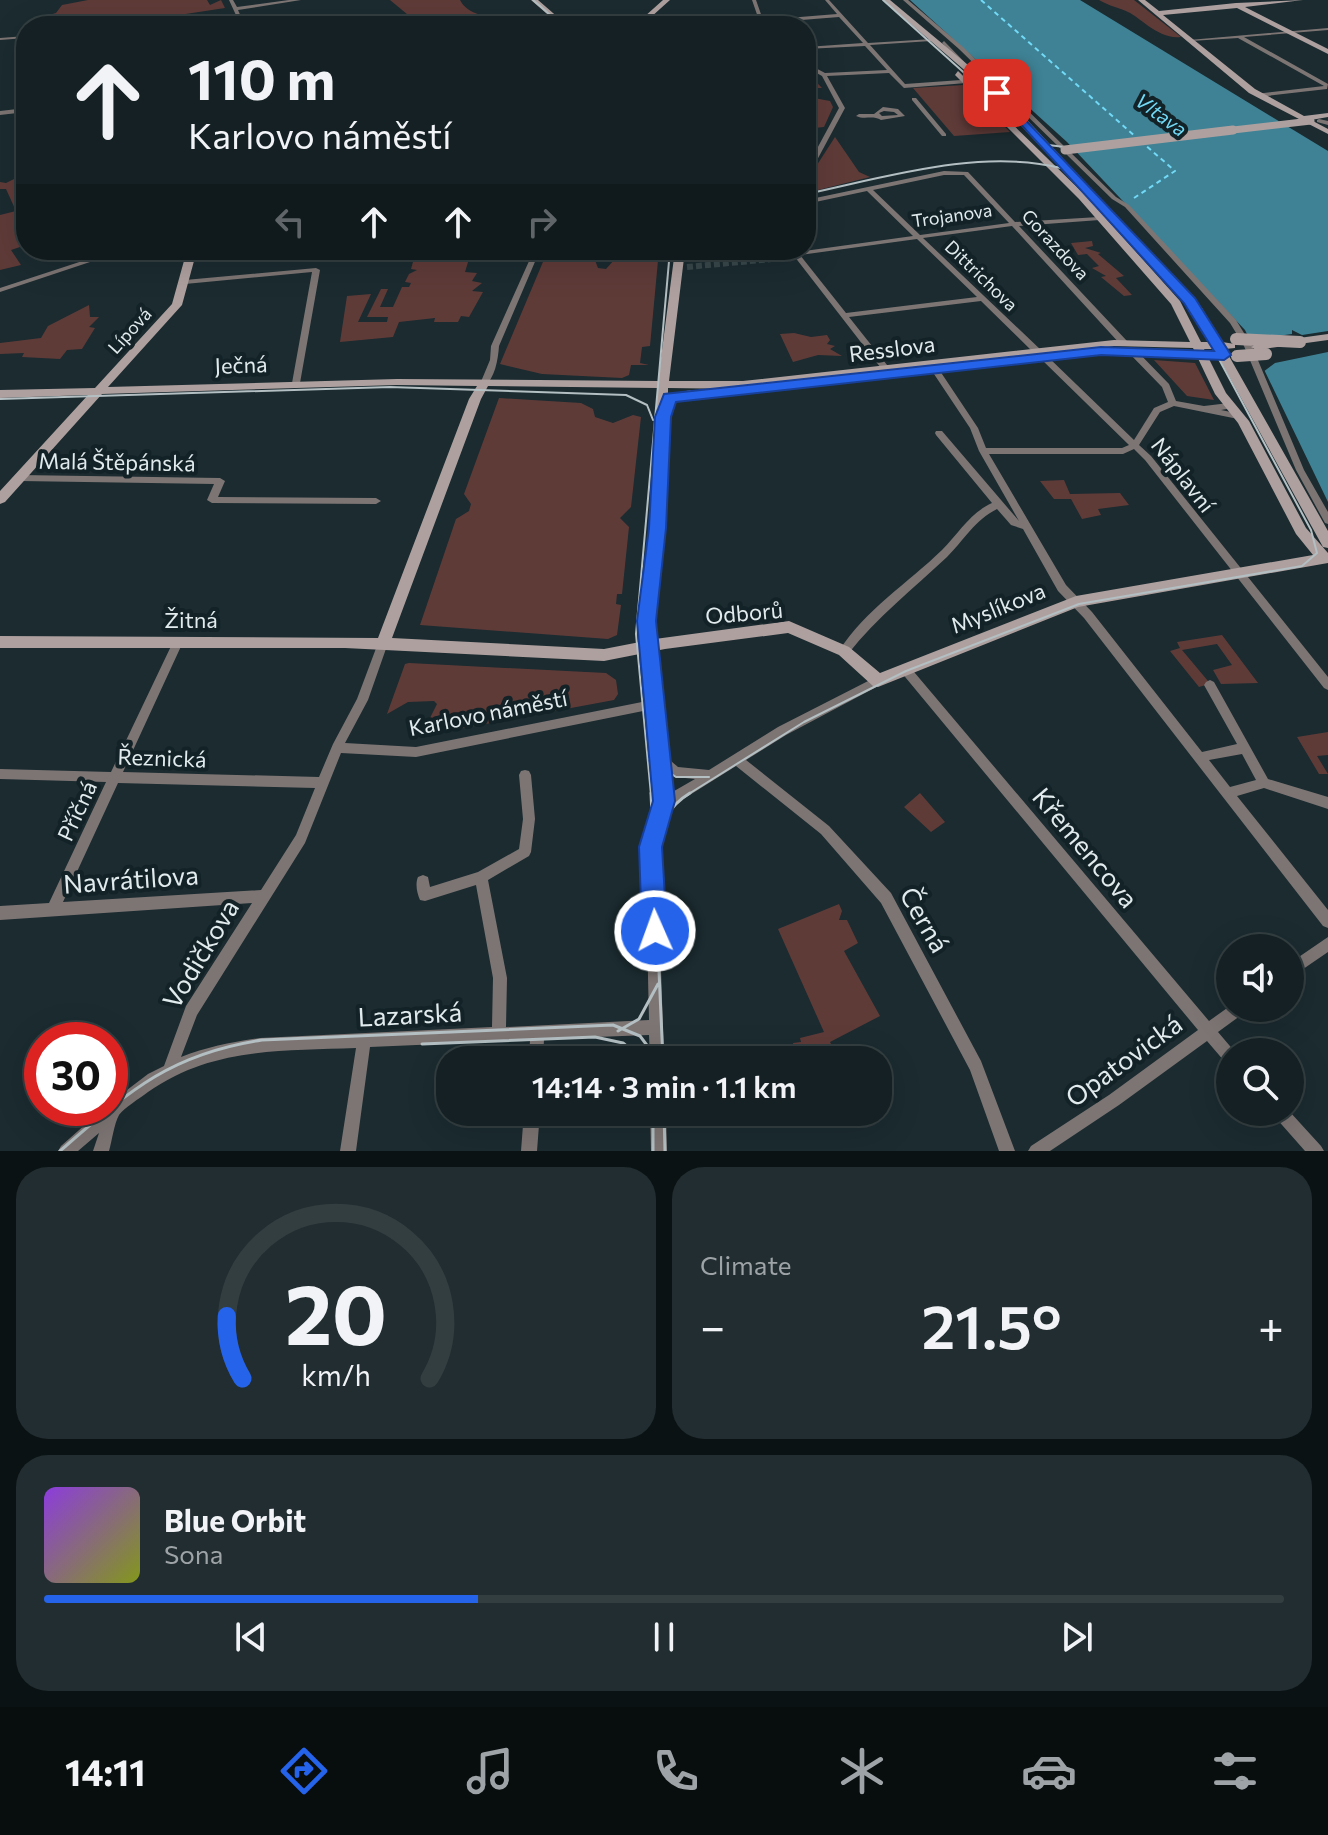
<!DOCTYPE html>
<html lang="en">
<head>
<meta charset="utf-8">
<style>
	body { margin:0; font-family:Commissioner,sans-serif; background:#212d31; color:#f1f3f6; height:100vh; display:flex; flex-direction:column; font-size:30px; white-space:nowrap }
	* { box-sizing:border-box; margin:0 }
	p { font-size:26px; color:#9da3a6 }
	.icon { flex:none; width:44px; height:44px; fill:none; stroke:currentColor; stroke-width:2; stroke-linecap:round; stroke-linejoin:round }
	.map { position:relative; height:1151px; overflow:hidden }
	.drawer { display:flex; flex-direction:column; gap:16px; padding:16px; background:#0b1214; flex:1 }
	.drawer>* { flex:none }
	.top-card { position:absolute; left:16px; top:16px; width:800px; height:244px; border-radius:32px; box-shadow:0 8px 32px #0002,0 0 0 2px #333e41; background:#142024; color:#f1f3f6; overflow:hidden }
	.fabs { position:absolute; left:1216px; top:934px; display:grid; gap:16px }
	.fabs a { display:grid; place-items:center; width:88px; height:88px; border-radius:50%; background:#142024; box-shadow:0 8px 32px #0002,0 0 0 2px #333e41; font-size:40px }
	.speed { position:absolute; left:24px; top:1022px; display:flex; gap:16px; font-size:40px; font-weight:700; text-align:center }
	.speed>* { display:grid; place-content:center; width:104px; height:104px; border-radius:50%; background:#142024; box-shadow:0 8px 32px #0002,0 0 0 2px #333e41; line-height:1 }
	.speed .limit { border:12px solid #d22; background:#fff; color:#111 }
	.pin { position:absolute; display:grid; place-items:center; width:68px; height:68px; color:#fff; margin:-34px; border-radius:16px; box-shadow:0 4px 12px #0006 }
	.me { position:absolute; width:88px; margin:-44px; rotate:358deg; stroke-linejoin:round; filter:drop-shadow(0 0 6px #0008) }
	.turn { display:flex; align-items:center; gap:28px; height:168px; padding:0 40px; font-size:36px }
	.turn .icon { width:104px; height:104px; stroke-width:2.5 }
	.turn b { display:block; font-size:56px; line-height:68px }
	.lanes { display:flex; align-items:center; height:76px; padding:0 40px; background:#0003; justify-content:center; gap:40px; direction:ltr }
	.lanes .off { opacity:.35 }
	.big { font-size:60px; font-weight:600; line-height:1.1 }
	.drawer .tile { flex:1; display:flex; flex-direction:column; justify-content:center; gap:12px; min-width:0; padding:0 28px; border-radius:32px; background:#212d31 }
	.drawer .dial { align-items:center; gap:0 }
	.dial svg { height:208px; overflow:visible; fill:none; stroke:#333e41; stroke-width:7; stroke-linecap:round; text-anchor:middle }
	.dial text { fill:#f1f3f6; stroke:none }
	.song { display:flex; align-items:center; gap:24px }
	.cover { width:96px; height:96px; border-radius:12px; background:linear-gradient(135deg,hsl(270 70% 55%),hsl(70 70% 35%)) }
	.played { height:8px; border-radius:4px; background:linear-gradient(90deg,#2563eb 35%,#333e41 35%) }
	.keys { display:flex; justify-content:space-around; direction:ltr }
	.heat { display:flex; justify-content:space-between; align-items:center; font-size:44px; direction:ltr }
	.drawer .tiles { flex:1; display:grid; gap:16px; grid-template-columns:1fr 1fr }
	.tile:last-child { grid-column:span 2 }
	.trip { position:absolute; left:436px; top:1046px; width:456px; height:80px; border-radius:32px; background:#142024; box-shadow:0 8px 32px #0002,0 0 0 2px #333e41; font-weight:600; line-height:80px; text-align:center }
	.dock { display:flex; height:128px; justify-content:space-around; align-items:center; background:#080d0e; color:#9da3a6 }
	.dock .icon { width:56px; height:56px }
	.dock .current { color:#2563eb }
	.dock b { font-size:36px; color:#f1f3f6 }
	.map>svg:first-child { display:block }
</style>
</head>
<body>
<div class="map">
<svg width="1328" height="1151" viewBox="0 0 1328 1151">
	<rect width="100%" height="100%" fill="#1b2b30"/>
	<!-- green -->
	<path fill="#5f3b38" d="M88 0H207L210 5 221 0 225 8 120 24 63 26 68 15 42 17 56 13 62 5Z
		M390 0H460C468 17 497 18 520 26H410L419 24Z
		M1099 0H1134L1181 37C1159 40 1140 17 1128 12 1120 8 1109 6 1099 0Z
		M806 71 822 88H809L814 98 830 101 833 107 824 127 814 128 806 115Z
		M964 85 1010 132 954 136 913 88Z
		M835 137 859 172 870 177 806 193V182Z
		M26 173V245L11 250 21 265 0 270V215L16 211 6 189H0V182L6 183Z
		M1092 241 1093 246 1085 248 1101 253 1098 254 1124 276 1116 278 1132 295 1124 296 1101 277 1106 276 1092 268 1099 266 1087 254 1078 255 1071 243Z
		M426 250H505L500 260 469 259 465 272 477 273 472 281 482 283 472 291 483 292 469 317 461 316 458 322H434L435 318 399 322 393 337 340 342 347 296 371 294 358 322H387L388 317H367L381 289H388L380 307H393L402 287H409L411 283 405 282 409 274 417 270 411 269 415 255 423 256Z
		M548 250H591L598 268 606 269 623 250H659L650 346 642 347 640 363 649 365H631L629 375 622 378 542 374 500 364Z
		M89 305 90 317H99L89 327 95 328 82 349 67 350 60 359 22 357 24 353 0 354V343L41 338 48 326Z
		M794 333 811 337 827 335 830 340 827 344 835 346 830 349 842 356 818 355 793 362 780 334Z
		M1154 360 1195 363 1214 400 1187 396Z
		M499 398 581 403 593 409 595 417 613 423 633 415 641 417 631 507 620 518 629 527 622 594H617L616 604 621 605 617 635 608 639 420 625 456 519 469 511 471 504 464 494Z
		M1064 480 1070 494 1120 493 1129 505 1098 509 1101 515 1082 519 1071 499H1054L1040 481Z
		M1222 635 1258 683 1221 684 1213 670 1232 665 1217 644 1182 650 1208 681 1209 684 1199 687 1170 651 1180 648 1177 642Z
		M409 663 606 673 616 680 618 694 614 700 421 736 437 704 434 701 408 702 387 714 405 664Z
		M1328 732V755L1317 756 1328 774H1319L1297 737Z
		M920 793 945 822 931 832 904 807Z
		M839 904 842 911 839 920H847L858 943 844 951 880 1016 830 1042 838 1058 759 1060V1056L794 1052 793 1043 801 1042 800 1038 824 1032 778 929Z"/>
	<!-- water -->
	<path fill="#3f8295" d="M910 0H1080L1328 151V502L1245 330 1067 142Z"/>
	<!-- pier -->
	<path fill="#1b2b30" d="M1292 330 1302 335 1328 331V352L1275 363 1263 372 1241 332 1262 338 1292 334Z"/>
	<g fill="none" stroke-linecap="round" stroke-linejoin="round">
		<!-- ferry -->
		<path stroke="#72d9f6" stroke-width="2" stroke-dasharray="5 4" stroke-linecap="butt" d="M981 0 1136 137
			M1134 198 1175 171 1144 144"/>
		<!-- street-tunnel -->
		<path stroke="#39484c" stroke-width="6" stroke-dasharray="6 3" stroke-linecap="butt" d="M688 251 705 250
			M687 267 783 258"/>
		<!-- street -->
		<path fill="#7d7574" fill-rule="evenodd" d="M229 0H233L237 7 289 0H301L238 10 245 26H241Z
			M752 0H756L763 20 837 14 825 0H829L868 43 933 39 931 41 870 45 905 84 975 79 942 43 944 41 982 80 979 82 904 88 889 73 827 76 845 108 809 175 806 177V169L839 108 822 76 806 67V63L825 73 887 70 865 46 806 49V47L863 43 839 17 764 23 765 26H761Z
			M903 0H908L963 47 1116 197 1129 205 1236 320 1252 346 1304 470 1328 512V524L1325 523 1296 470 1244 346 1230 323 1125 207 1112 199 959 49Z
			M553 16 557 17 534 26H527Z
			M1328 28V30L1244 37 1328 84 1327 89 1258 97 1256 96V94L1324 86 1238 38 1191 41 1189 40Z
			M26 36V38L0 40V38Z
			M912 98H916L946 134V136H942L912 100Z
			M883 107 898 109 905 116 881 120C873 115 864 120 856 116L859 114H874ZM884 111 894 112 898 115 882 116 879 113Z
			M26 108V112L0 115V111Z
			M1319 119 1328 121V125L1317 122V120Z
			M944 171 968 172 1015 222 1115 216V218L1113 219 1019 226 1127 341V345H1121L1012 226 923 238 1042 351V355H1036L981 301 849 317 891 370 890 372H884L791 252 794 250 797 252 913 236 867 191 806 204V200ZM944 175H964L1009 223 920 235 873 190ZM917 239 977 297 846 313 800 255Z
			M116 250H126L0 292V288Z
			M534 250H540L499 346C498 360 495 378 484 387L481 386 480 384 490 360 491 346Z
			M316 268 320 270 300 383 296 386 292 383 312 272 185 284 181 282 185 280Z
			M1128 348H1134L1169 384 1176 401 1204 406 1229 403 1233 406 1232 408 1221 410 1241 414 1242 416 1238 419 1174 406 1160 412 1139 445 1151 456 1328 677V690L1324 688 1145 460 1134 449 1123 454H989L1066 585 1092 612 1202 752 1237 744 1204 685 1206 682 1210 680 1214 682 1268 779 1328 797V809L1264 788 1237 796 1328 910V928L1323 926 1084 618 1058 591 1023 529 1011 525 997 509C975 520 964 540 947 557 913 589 877 617 848 654L844 655 840 654 839 651C865 610 908 583 942 550 959 533 970 513 992 503L936 435 935 433 936 431H942L1019 521 979 451 970 428 932 371 933 369H936L940 371 978 428 986 448H1122L1129 445 1040 358 1041 356H1047L1134 440 1154 408 1168 402 1162 387 1128 352ZM1242 754 1256 780 1230 787 1209 760Z
			M20 475 220 478 225 481 218 497 376 498 381 501 376 504 212 503 207 500 214 484 20 481 15 478Z
			M178 638 182 639 183 642 123 772 319 777 333 744 357 699 378 643 379 640 383 639 387 640 388 643 368 700 345 743 416 747 647 701 642 646 643 643 647 642 651 643 652 646 658 700 661 704 659 707 665 756 678 767 709 770 778 727 874 678 878 676 882 678 884 681 882 684 786 735 746 760 829 826 891 893 981 1061 1015 1151H999L970 1070 881 903 821 834 736 766 669 808 657 847 664 1060H650L649 1035 544 1039 543 1060H529L530 1040 370 1047 356 1151H340L356 1048C281 1051 212 1047 148 1092 140 1098 124 1108 119 1115 114 1124 112 1141 109 1151H93L99 1133 78 1151H58L61 1146 104 1108H110V1103L148 1074 164 1066 186 1006 252 903 0 920V906L49 903 106 782 0 779V769L111 772 173 642 174 639ZM648 710 658 804 645 847 649 1020 506 1027 507 978 488 880 529 856 531 852 535 819 531 775 529 771 525 770 521 771 519 775 523 819 519 849 478 872 430 887 428 877 423 875 418 877C415 884 417 893 420 900L425 901 476 885 493 978 492 1027 260 1038C232 1042 207 1047 181 1057L197 1015 305 843 341 753 416 757ZM667 772 675 777 695 779 669 794ZM118 783 315 788 296 835 261 890 63 902Z
			M905 665 909 666 1209 1021 1230 1006V1008H1246L1244 1013 1218 1032 1235 1052H1230V1064L1225 1062 1207 1041 1119 1105 1050 1151H1028L1031 1146 1109 1095 1198 1030 901 672 900 669 901 666Z
			M1328 937V952L1290 978V963Z
			M524 1112H540L537 1151H521Z
			M650 1112H666L667 1151H651Z
			M1272 1112H1290L1321 1146 1324 1151H1305L1275 1117Z"/>
		<!-- secondary -->
		<path fill="#aea09f" fill-rule="evenodd" d="M531 0H538L568 26H561Z
			M663 0H670L641 26H634Z
			M883 0H890L1004 95 1202 308 1222 342 1235 344V348L1225 349 1328 531V548L1323 547 1214 349H1204L1226 393 1249 421 1306 528 1328 553V563L1078 607 878 687 873 686 839 655 788 633 665 649 604 661 345 648H0V636L378 638 469 399 477 386 397 385 102 394 5 502 0 504V491L88 395 0 398V390L95 388 172 304 187 250H197L182 305 108 387 397 379 658 381 675 250H685L669 381H743L1114 340 1190 342 1171 304 1079 199 955 75 958 71 1085 195 1180 301 1201 342H1211L1194 311 998 99ZM1114 346 1193 348 1215 394 1238 423 1296 534 1313 555 1076 596 880 673 849 647 789 621 655 639 669 455 668 418 675 400 696 397 698 394 692 390 668 394V388L743 389ZM488 386 657 388V455L640 642 604 649 392 638 481 399Z
			M1138 0H1145L1159 11 1236 3 1303 0 1245 7 1328 49V54L1237 8 1163 15 1255 89 1304 116 1328 113V117L1311 120 1328 129V134L1249 93Z
			M1328 334V340L1256 350 1251 347 1256 344Z"/>
		<!-- tram-far1 -->
		<path stroke="#b3bfc2" stroke-width="2" d="M533 0 563 26
			M1040 144 1073 148
			M806 194C886 177 980 148 1061 168
			M0 399 390 387 626 395 647 405 653 420
			M648 758 676 777H709
			M651 795 636 634 670 250
			M687 795 804 722 906 671 1079 604 1302 566 1317 553 1311 530 1199 322 1179 293 1020 123 883 0"/>
		<!-- tram -->
		<path stroke="#b3bfc2" stroke-width="3" d="M651 793 663 1060
			M656 851C660 825 667 807 690 793
			M618 1031 639 1019 658 984
			M422 1044 595 1037 623 1043 643 1060
			M664 1112 665 1151
			M653 1120V1151
			M60 1151C128 1092 169 1054 262 1040L613 1025 640 1036 658 1060"/>
		<!-- secondary-bridge-far2 -->
		<path stroke="#aea09f" stroke-width="7" d="M1216 132 1311 121"/>
		<!-- secondary-bridge-far1 -->
		<path stroke="#aea09f" stroke-width="9" d="M1065 150 1233 130"/>
		<!-- secondary-bridge -->
		<path stroke="#aea09f" stroke-width="12" d="M1236 339 1300 342
			M1237 356 1266 354"/>
	</g>
	<!-- route -->
	<path fill="#2563eb" stroke="#184099" stroke-width="2" d="M997 90 1195 298 1231 355 1224 360 1101 355 676 402 671 417 666 528 656 621 675 801 662 847 667 931 663 940 655 943 646 940 642 931 639 847 653 801 637 621 649 528 655 417 664 394 1101 347 1214 351 1184 303 994 95Z"/>
	<g text-anchor="middle" stroke-width="8" stroke-linejoin="round" paint-order="stroke">
		<!-- far-street labels -->
		<g font-size="18" fill="#e1ebee" stroke="#122226">
			<text transform="translate(952 216) rotate(-8)" y="6">Trojanova</text>
			<text transform="translate(1055 245) rotate(47)" y="6">Gorazdova</text>
			<text transform="translate(981 276) rotate(44)" y="6">Dittrichova</text>
			<text transform="translate(130 331) rotate(-48)" y="6">Lípová</text>
		</g>
		<!-- far-water labels -->
		<g font-size="20" font-style="italic" fill="#72d9f6" stroke="#122226">
			<text transform="translate(1161 115) rotate(36)" y="7">Vltava</text>
		</g>
		<!-- street labels -->
		<g font-size="22" fill="#e1ebee" stroke="#122226">
			<text transform="translate(892 349) rotate(-7)" y="8">Resslova</text>
			<text transform="translate(241 365) rotate(-2)" y="8">Ječná</text>
			<text transform="translate(117 462) rotate(1)" y="8">Malá Štěpánská</text>
			<text transform="translate(1183 475) rotate(52)" y="8">Náplavní</text>
			<text transform="translate(998 608) rotate(-22)" y="8">Myslíkova</text>
			<text transform="translate(744 613) rotate(-5)" y="8">Odborů</text>
			<text x="191" y="628">Žitná</text>
			<text transform="translate(488 713) rotate(-11)" y="8">Karlovo náměstí</text>
			<text transform="translate(162 758) rotate(2)" y="8">Řeznická</text>
			<text transform="translate(77 811) rotate(-65)" y="8">Příčná</text>
		</g>
		<!-- near-street labels -->
		<g font-size="26" fill="#e1ebee" stroke="#122226">
			<text transform="translate(1085 848) rotate(50)" y="9">Křemencova</text>
			<text transform="translate(131 880) rotate(-4)" y="9">Navrátilova</text>
			<text transform="translate(924 920) rotate(60)" y="9">Černá</text>
			<text transform="translate(201 954) rotate(-59)" y="9">Vodičkova</text>
			<text transform="translate(410 1015) rotate(-3)" y="9">Lazarská</text>
			<text transform="translate(1124 1061) rotate(-36)" y="9">Opatovická</text>
		</g>
	</g>
</svg>
<div class="fabs">
<a><svg class="icon" aria-label="sound" viewBox="0 0 24 24"><path d="M4 9h4l5-4v14l-5-4H4zM17 9q2 3 0 6"/></svg></a>
<a><svg class="icon" aria-label="search" viewBox="0 0 24 24"><circle cx="10" cy="10" r="6"/><path d="M15 15l6 6"/></svg></a>
</div>
<div class="speed"><div class="limit">30</div></div>
<div class="pin" style="left:997px;top:93px;background:#d93025"><svg class="icon" aria-label="arrive" viewBox="0 0 24 24"><path d="M6 21V4h12l-3 4 3 4H6"/></svg></div>
<svg class="me" style="left:655px;top:931px" viewBox="-20 -20 40 40"><circle r="17" fill="#2563eb" stroke="#fff" stroke-width="3"/><path d="M0-11L8 9 0 5-8 9z" fill="#fff"/></svg>
<div class="trip">14:14 · 3 min · 1.1 km</div>
<div class="top-card">
<div class="turn"><svg class="icon" aria-label="ahead" viewBox="0 0 24 24"><path d="M12 20V5M6 11l6-6 6 6"/></svg><div><b>110 m</b>Karlovo náměstí</div></div>
<div class="lanes"><svg class="icon off" aria-label="left" viewBox="0 0 24 24"><path d="M17 20v-9H6M10 6l-5 5 5 5"/></svg><svg class="icon" aria-label="ahead" viewBox="0 0 24 24"><path d="M12 20V5M6 11l6-6 6 6"/></svg><svg class="icon" aria-label="ahead" viewBox="0 0 24 24"><path d="M12 20V5M6 11l6-6 6 6"/></svg><svg class="icon off" aria-label="right" viewBox="0 0 24 24"><path d="M7 20v-9h11M14 6l5 5-5 5"/></svg></div>
</div>
</div>
<section class="drawer">
<div class="tiles">
<div class="tile dial"><svg viewBox="0 0 100 80">
<path d="M14 69A42 42 0 1 1 86 69"/>
<path d="M14 69A42 42 0 0 1 8 45" stroke="#2563eb"/>
<text x="50" y="56" font-size="32" font-weight="700">20</text>
<text x="50" y="72" font-size="11">km/h</text>
</svg></div>
<div class="tile"><p>Climate</p>
<div class="heat"><a>−</a><b class="big">21.5°</b><a>+</a></div>
</div>
<div class="tile">
<div class="song"><i class="cover"></i><div><b>Blue Orbit</b><p>Sona</p></div></div>
<div class="played"></div>
<div class="keys"><svg class="icon" aria-label="previous" viewBox="0 0 24 24"><path d="M18 5L8 12l10 7zM5 5v14"/></svg><svg class="icon" aria-label="pause" viewBox="0 0 24 24"><path d="M8 5v14M16 5v14"/></svg><svg class="icon" aria-label="next" viewBox="0 0 24 24"><path d="M6 5l10 7-10 7zM19 5v14"/></svg></div>
</div>
</div>
</section>
<nav class="dock">
<b>14:11</b>
<svg class="icon current" aria-label="directions" viewBox="0 0 24 24"><path d="M12 3l9 9-9 9-9-9zM9 14v-3h6M13 9l2 2-2 2"/></svg>
<svg class="icon" aria-label="music" viewBox="0 0 24 24"><path d="M9 18V5l10-2v13"/><circle cx="6" cy="18" r="3"/><circle cx="16" cy="16" r="3"/></svg>
<svg class="icon" aria-label="phone" viewBox="0 0 24 24"><path d="M5 4h4l2 5-3 2q2 4 5 5l2-3 5 2v4C11 20 4 13 5 4z"/></svg>
<svg class="icon" aria-label="climate" viewBox="0 0 24 24"><path d="M12 3v18M4 7l16 10M4 17L20 7"/></svg>
<svg class="icon" aria-label="car" viewBox="0 0 24 24"><path d="M5 17H2v-5l4-1 3-4h7l3 4 3 1v5h-3M9 17h6M6 11h13"/><circle cx="7" cy="17" r="2"/><circle cx="17" cy="17" r="2"/></svg>
<svg class="icon" aria-label="filters" viewBox="0 0 24 24"><path d="M4 7h16M4 17h16"/><circle cx="9" cy="7" r="2"/><circle cx="15" cy="17" r="2"/></svg>
</nav>
</body>
</html>
